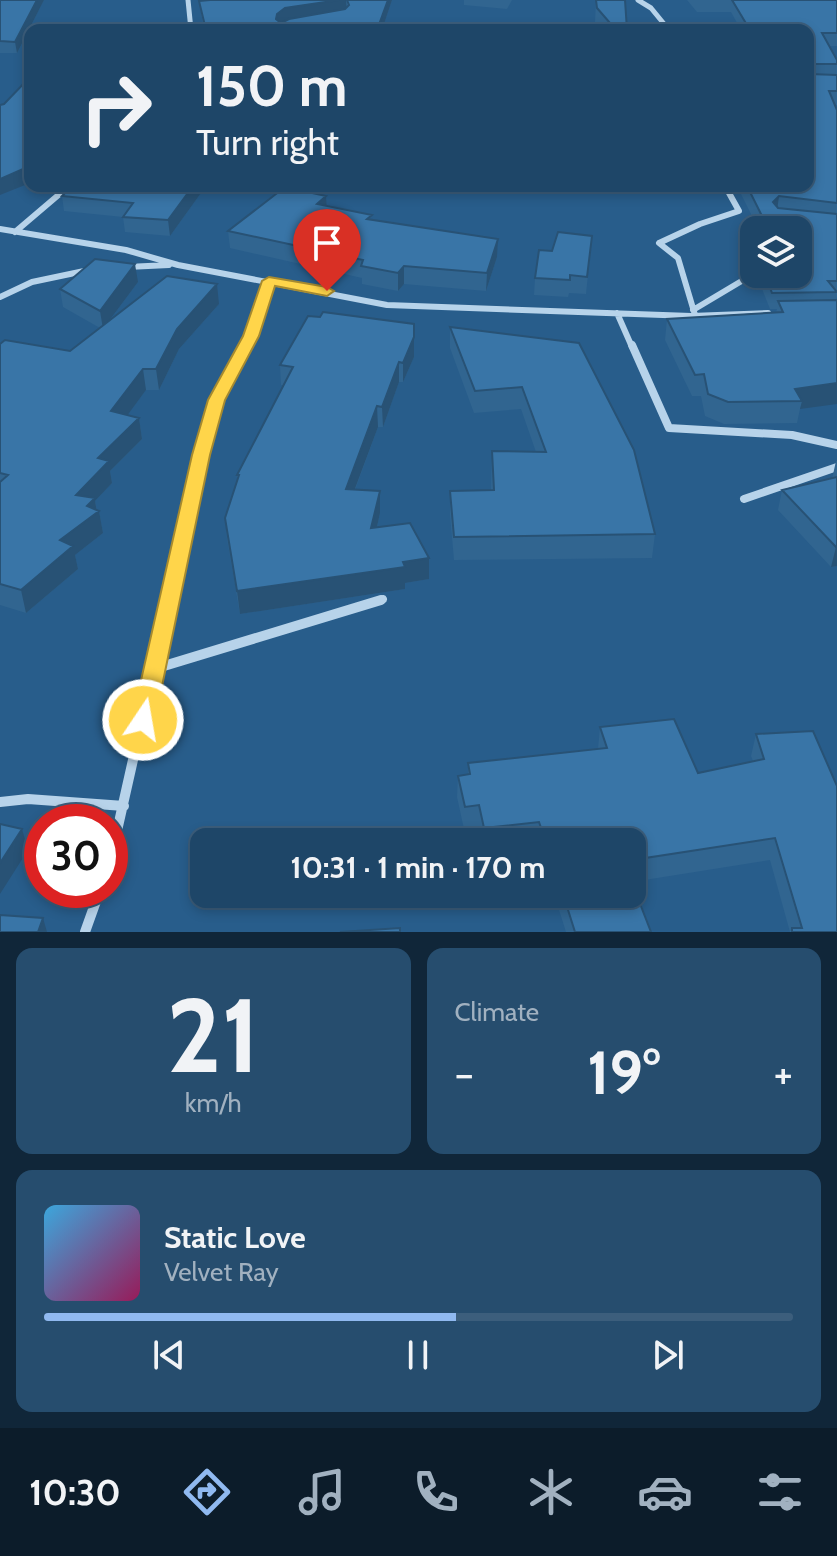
<!DOCTYPE html>
<html lang="en">
<head>
<meta charset="utf-8">
<style>
	body { margin:0; font-family:Cabin,sans-serif; background:#264d6e; color:#f1f3f6; height:100vh; display:flex; flex-direction:column; font-size:30px; white-space:nowrap }
	* { box-sizing:border-box; margin:0 }
	p { font-size:26px; color:#a1b1c0 }
	.icon { flex:none; width:44px; height:44px; fill:none; stroke:currentColor; stroke-width:2; stroke-linecap:round; stroke-linejoin:round }
	.map { position:relative; height:932px; overflow:hidden }
	.sheet { display:flex; flex-direction:column; gap:16px; padding:16px; background:#102639; flex:1 }
	.sheet>* { flex:none }
	.guide { position:absolute; left:24px; top:24px; width:790px; height:168px; border-radius:16px; box-shadow:0 4px 12px #0003,0 0 0 2px #3c5e7c; background:#1e4668; color:#f1f3f6; overflow:hidden }
	.tools { position:absolute; left:740px; top:216px; display:grid; gap:16px }
	.tools a { display:grid; place-items:center; width:72px; height:72px; border-radius:16px; background:#1e4668; box-shadow:0 4px 12px #0003,0 0 0 2px #3c5e7c; font-size:40px }
	.speed { position:absolute; left:24px; top:804px; display:flex; gap:16px; font-size:40px; font-weight:700; text-align:center }
	.speed>* { display:grid; place-content:center; width:104px; height:104px; border-radius:50%; background:#1e4668; box-shadow:0 4px 12px #0003,0 0 0 2px #3c5e7c; line-height:1 }
	.speed .limit { border:12px solid #d22; background:#fff; color:#111 }
	.pin { position:absolute; display:grid; place-items:center; width:68px; height:68px; color:#fff; margin:-82px -34px; border-radius:50% 50% 50% 0; rotate:-45deg; box-shadow:0 0 8px #0007 }
	.pin .icon { rotate:45deg }
	.me { position:absolute; width:88px; margin:-44px; rotate:12deg; stroke-linejoin:round; filter:drop-shadow(0 0 6px #0008) }
	.turn { display:flex; align-items:center; gap:28px; height:168px; padding:0 40px; font-size:36px }
	.turn .icon { width:104px; height:104px; stroke-width:2.5 }
	.turn b { display:block; font-size:56px; line-height:68px }
	.big { font-size:60px; font-weight:800; line-height:1.1 }
	.sheet .tile { flex:1; display:flex; flex-direction:column; justify-content:center; gap:12px; min-width:0; padding:0 28px; border-radius:16px; background:#264d6e }
	.sheet .dial { align-items:center; gap:0 }
	.dial b { font-size:104px; line-height:1 }
	.song { display:flex; align-items:center; gap:24px }
	.cover { width:96px; height:96px; border-radius:12px; background:linear-gradient(135deg,hsl(200 70% 55%),hsl(330 70% 35%)) }
	.played { height:8px; border-radius:4px; background:linear-gradient(90deg,#90b9f0 55%,#3c5e7c 55%) }
	.keys { display:flex; justify-content:space-around; direction:ltr }
	.heat { display:flex; justify-content:space-between; align-items:center; font-size:44px; direction:ltr }
	.sheet .tiles { flex:1; display:grid; gap:16px; grid-template-columns:1fr 1fr }
	.tile:last-child { grid-column:span 2 }
	.trip { position:absolute; left:190px; top:828px; width:456px; height:80px; border-radius:16px; background:#1e4668; box-shadow:0 4px 12px #0003,0 0 0 2px #3c5e7c; font-weight:800; line-height:80px; text-align:center }
	.tab-bar { display:flex; height:128px; justify-content:space-around; align-items:center; background:#0c1c2a; color:#a1b1c0 }
	.tab-bar .icon { width:56px; height:56px }
	.tab-bar .selected { color:#90b9f0 }
	.tab-bar b { font-size:36px; color:#f1f3f6 }
	.map>svg:first-child { display:block }
</style>
</head>
<body>
<div class="map">
<svg width="837" height="932" viewBox="0 0 837 932">
	<rect width="100%" height="100%" fill="#285d8b"/>
	<g fill="none" stroke-linecap="round" stroke-linejoin="round">
		<!-- street-far3 -->
		<path stroke="#b7d3ea" stroke-width="5" d="M188 0 191 30
			M638 0 651 8 669 30"/>
		<!-- street-far2 -->
		<path stroke="#b7d3ea" stroke-width="6" d="M0 229 126 250 178 265 387 305 691 316 768 313
			M15 232 69 186
			M127 267 169 265
			M0 297 32 282 89 270
			M693 310 750 276
			M617 313 632 347
			M695 315 678 258 659 243 700 224 739 211 729 193
			M245 347 269 281"/>
		<!-- street-far1 -->
		<path stroke="#b7d3ea" stroke-width="8" d="M632 345 669 428 792 435 837 445
			M744 499 837 467
			M168 602 216 400 246 345
			M374 602 383 599"/>
		<!-- street -->
		<path stroke="#b7d3ea" stroke-width="10" d="M154 669 381 600
			M0 802 28 799 124 806
			M110 862 169 600
			M85 932 100 890"/>
	</g>
	<!-- wall -->
	<path fill="#316590" d="M0 0H44L17 53H0Z
		M210 0H392L382 30H204L199 1Z
		M464 0H512L507 9 464 5Z
		M596 0H625L627 30H603L595 22Z
		M687 0H837V46H829L837 60V105H835L837 110V297L800 409 797 423 724 424 705 416 701 396H692L665 340 667 319 776 312 777 309H770L756 274H798V230H759L741 194 742 186H808V30H741L731 12H697Z
		M72 186H206L170 236 125 232 123 217 64 211 62 196Z
		M327 206 497 257 486 291 404 284 398 291 362 284V278L230 248 228 231Z
		M592 236 586 294 569 293 568 297 534 295 535 278 552 251Z
		M138 282 109 321 219 304 179 349 159 390H146L127 415 139 418 142 439 110 471 112 483 95 501 97 510 99 511 103 533 75 555 78 569 26 613 0 605V344L70 351 100 328 63 307 60 289Z
		M320 317 414 324V357L403 382H399L383 427H378L355 490 380 513 377 527 429 558V579L405 583V589L240 614 227 539 225 518 237 481V475L283 385H281L280 365Z
		M450 327 579 343 655 534 652 558 454 560 450 514V491L491 490 492 451 536 452 521 409 474 413 450 348Z
		M836 461H837V566L831 567 778 510 782 490 832 479Z
		M600 727 698 773 753 761 751 756 756 734 837 932H790L770 860 632 882V842H481L479 827 464 829 457 797 458 776 468 774V763L598 749Z
		M554 894H632L651 932H566Z"/>
	<!-- shaded-wall -->
	<path fill="#285275" d="M37 0H44L17 53 15 42Z
		M339 0H346L347 11 278 26 276 19 277 14 285 8Z
		M388 0H392L382 30H377Z
		M30 166V183L0 195V179Z
		M193 186H206L170 236 168 220Z
		M326 196 327 213 317 204Z
		M779 196 777 211 773 202Z
		M498 239 497 257 486 291 487 273Z
		M135 264 138 282 103 329 100 311Z
		M404 266V284L398 291V273Z
		M217 284 219 304 179 349 159 390 156 369 177 329Z
		M414 337V357L403 382V363Z
		M399 362V382L383 427 382 407Z
		M143 369 146 390 115 432 111 411Z
		M837 383V404L800 409 802 401 795 389Z
		M377 406 378 427 347 510 346 489Z
		M139 418 142 439 110 471 112 483 95 501 97 512 99 511 103 533 75 555 78 569 26 613 21 590 60 540 76 495 98 458Z
		M380 491V513L372 549 371 528Z
		M837 546V566L831 567 836 547Z
		M429 558V579L405 583V589L240 614 237 591Z
		M22 829 28 850 0 894V863Z
		M43 918 47 932H38Z"/>
	<!-- building -->
	<path fill="#3975a7" stroke="#285275" stroke-width="2" d="M0 0H37L15 42 0 41Z
		M210 0H339L285 8 277 14 276 19 281 23 289 19 345 9 349 5 347 0H388L377 30H206L199 1Z
		M596 0H625L627 30H616L597 8Z
		M732 0H837V33H822L837 60V64H810L808 66V30H750Z
		M808 72 810 74 837 75V91H829L837 110V203L779 196 773 202 778 208 837 214V281H828L837 292 772 293 765 274H798V230H769L747 186H808V169H809L808 165Z
		M30 77V166L0 179V105L4 104Z
		M72 186H193L168 220 123 217 133 203 62 196Z
		M285 187 326 196 317 204 372 215 367 219 498 239 487 273 404 266 398 273 361 266 363 260 228 231Z
		M558 232 592 236 587 277 570 275V280L535 278 539 250 552 251Z
		M95 259 135 264 100 311 60 289Z
		M167 276 217 284 177 329 156 369H143L111 411 139 418 98 458 109 461 76 495 95 498 87 506 99 511 60 540 73 546 21 590 0 584V482L8 475 0 473V344L5 340 70 351Z
		M837 300V383L795 389 802 401 728 402 708 394 704 374 695 375 667 319 783 312 778 301Z
		M323 312 414 324V337L403 363 399 362 382 407 377 406 346 489 380 491 371 528 410 523 429 558 403 562 405 567 237 591 225 518 239 475H237L293 367 280 365 308 316 320 317Z
		M450 327 579 343 634 450 655 534 454 537 450 491 494 490 492 451 546 452 522 387 475 391Z
		M837 477V546L836 547 782 490Z
		M674 719 698 773 764 759 756 734 813 731 837 786V932H792V928H802L775 838 632 860V842H546L539 822 484 828 479 805 465 807 458 776 470 774 468 763 607 748 600 727Z
		M0 824 22 829 0 863Z
		M632 883 651 932H575L563 894H632Z
		M0 915 43 918 38 932H0Z
		M400 928V932H340Z"/>
	<!-- route -->
	<path fill="#ffd54a" stroke="#a68a30" stroke-width="2" d="M269 277 327 287 334 291 327 296 275 286 259 336 225 400 210 455 155 720 151 726 143 728 135 726 132 720 192 455 208 400 243 336 262 281Z"/>
</svg>
<div class="tools">
<a><svg class="icon" aria-label="layers" viewBox="0 0 24 24"><path d="M12 4l9 5-9 5-9-5zM3 14l9 5 9-5"/></svg></a>
</div>
<div class="speed"><div class="limit">30</div></div>
<div class="pin" style="left:327px;top:291px;background:#d93025"><svg class="icon" aria-label="arrive" viewBox="0 0 24 24"><path d="M6 21V4h12l-3 4 3 4H6"/></svg></div>
<svg class="me" style="left:143px;top:720px" viewBox="-20 -20 40 40"><circle r="17" fill="#ffd54a" stroke="#fff" stroke-width="3"/><path d="M0-11L8 9 0 5-8 9z" fill="#fff"/></svg>
<div class="trip">10:31 · 1 min · 170 m</div>
<div class="guide">
<div class="turn"><svg class="icon" aria-label="right" viewBox="0 0 24 24"><path d="M7 20v-9h11M14 6l5 5-5 5"/></svg><div><b>150 m</b>Turn right</div></div>
</div>
</div>
<section class="sheet">
<div class="tiles">
<div class="tile dial"><b>21</b><p>km/h</p></div>
<div class="tile"><p>Climate</p>
<div class="heat"><a>−</a><b class="big">19°</b><a>+</a></div>
</div>
<div class="tile">
<div class="song"><i class="cover"></i><div><b>Static Love</b><p>Velvet Ray</p></div></div>
<div class="played"></div>
<div class="keys"><svg class="icon" aria-label="previous" viewBox="0 0 24 24"><path d="M18 5L8 12l10 7zM5 5v14"/></svg><svg class="icon" aria-label="pause" viewBox="0 0 24 24"><path d="M8 5v14M16 5v14"/></svg><svg class="icon" aria-label="next" viewBox="0 0 24 24"><path d="M6 5l10 7-10 7zM19 5v14"/></svg></div>
</div>
</div>
</section>
<nav class="tab-bar">
<b>10:30</b>
<svg class="icon selected" aria-label="directions" viewBox="0 0 24 24"><path d="M12 3l9 9-9 9-9-9zM9 14v-3h6M13 9l2 2-2 2"/></svg>
<svg class="icon" aria-label="music" viewBox="0 0 24 24"><path d="M9 18V5l10-2v13"/><circle cx="6" cy="18" r="3"/><circle cx="16" cy="16" r="3"/></svg>
<svg class="icon" aria-label="phone" viewBox="0 0 24 24"><path d="M5 4h4l2 5-3 2q2 4 5 5l2-3 5 2v4C11 20 4 13 5 4z"/></svg>
<svg class="icon" aria-label="climate" viewBox="0 0 24 24"><path d="M12 3v18M4 7l16 10M4 17L20 7"/></svg>
<svg class="icon" aria-label="car" viewBox="0 0 24 24"><path d="M5 17H2v-5l4-1 3-4h7l3 4 3 1v5h-3M9 17h6M6 11h13"/><circle cx="7" cy="17" r="2"/><circle cx="17" cy="17" r="2"/></svg>
<svg class="icon" aria-label="filters" viewBox="0 0 24 24"><path d="M4 7h16M4 17h16"/><circle cx="9" cy="7" r="2"/><circle cx="15" cy="17" r="2"/></svg>
</nav>
</body>
</html>
